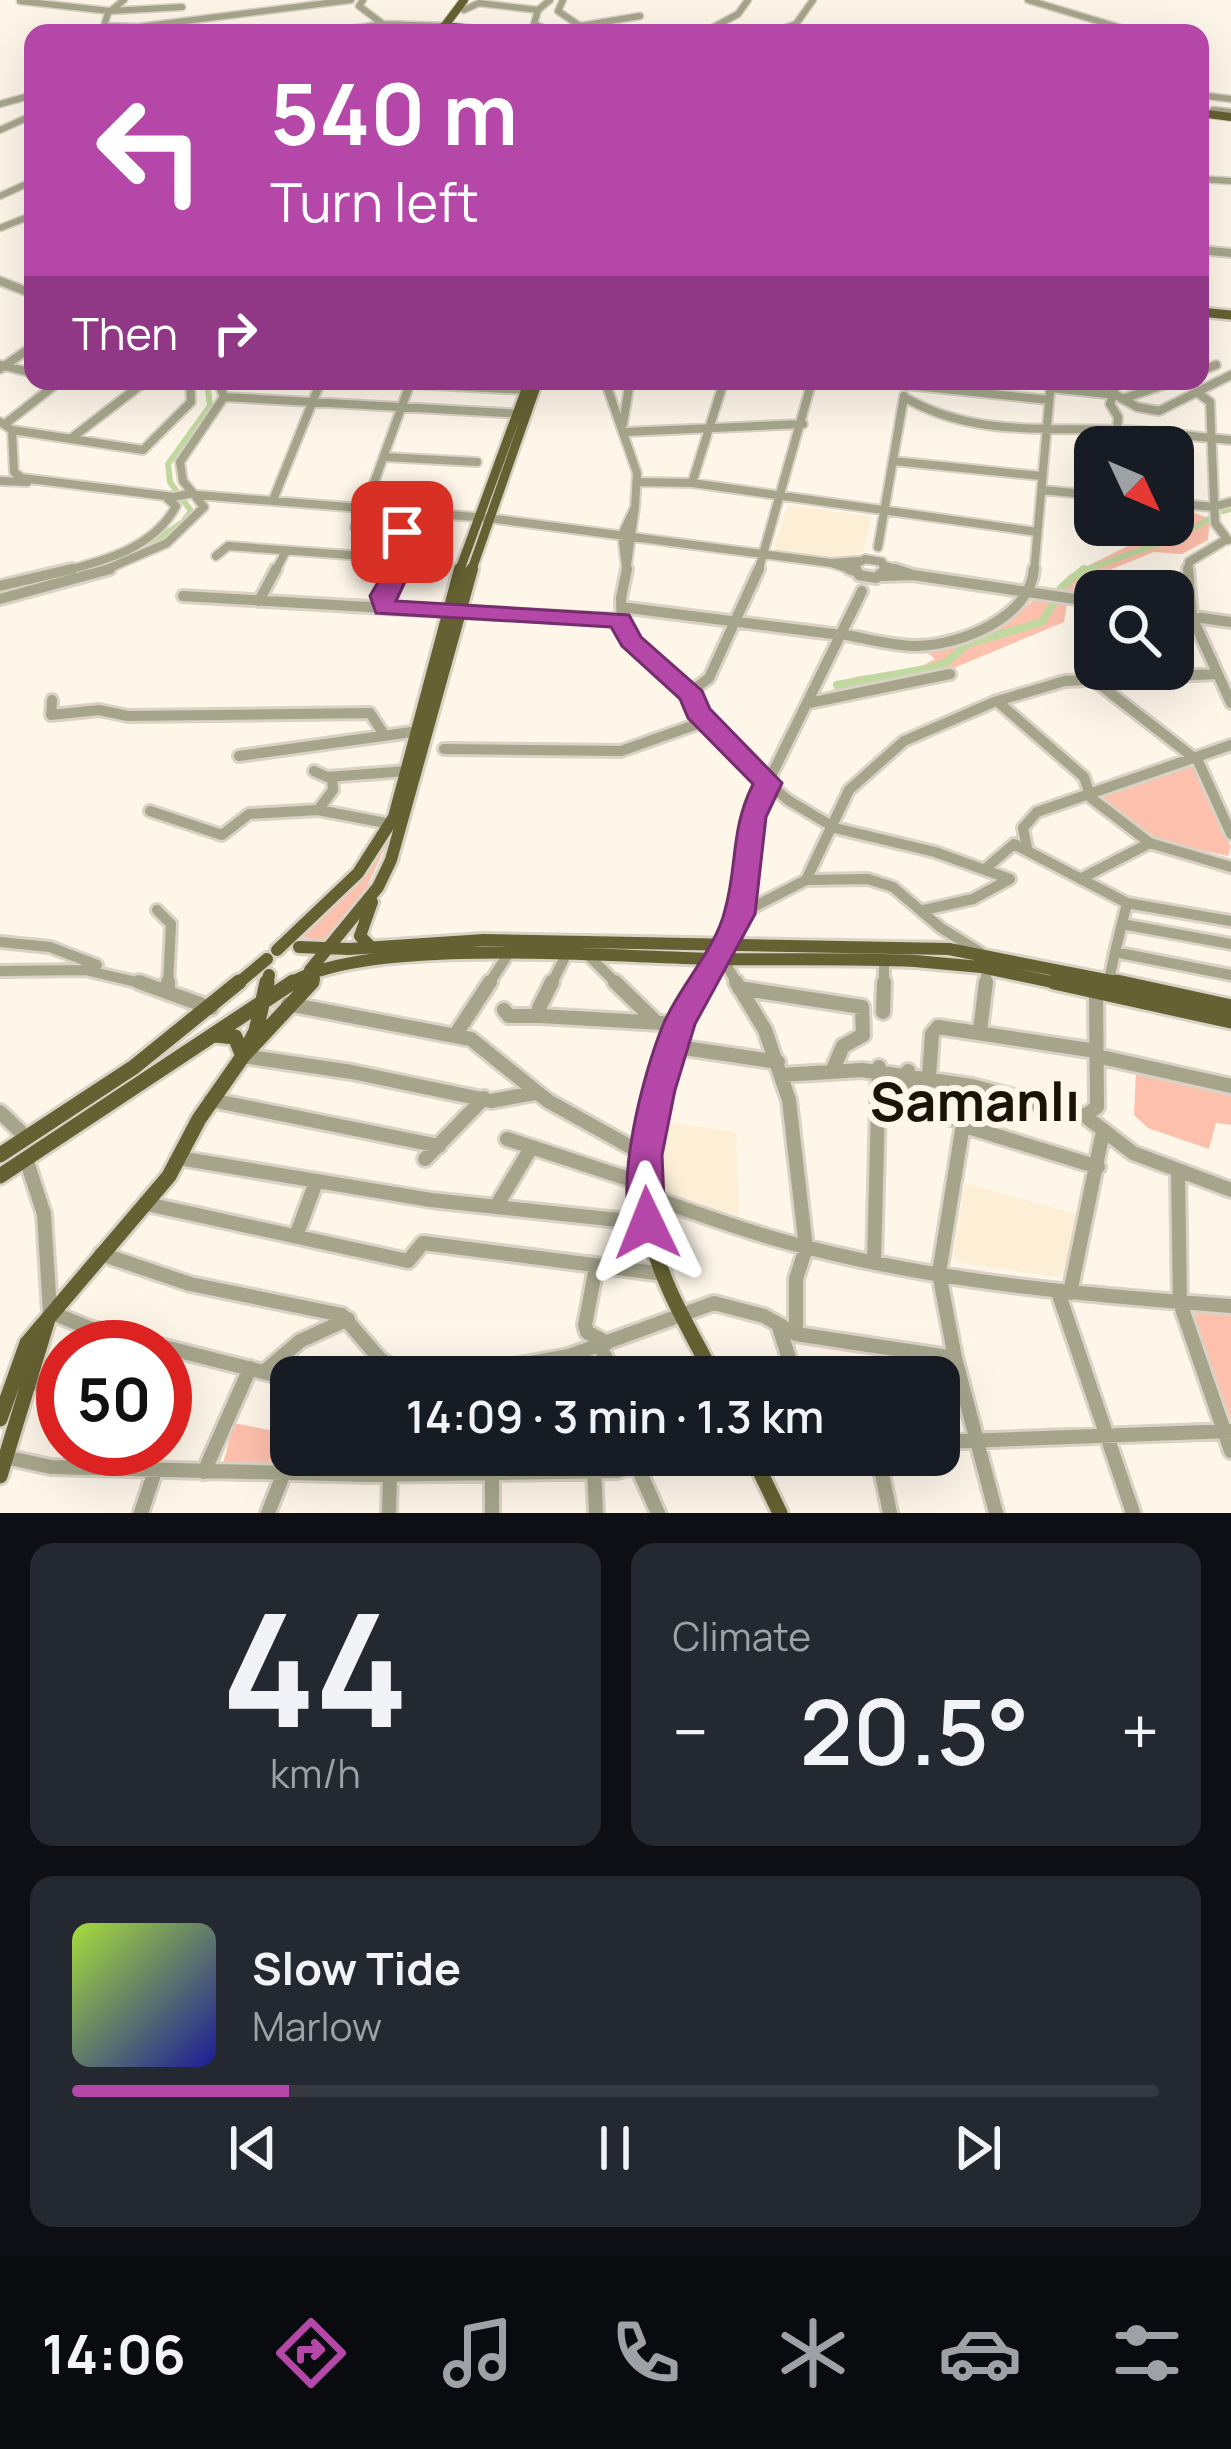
<!DOCTYPE html>
<html lang="en">
<head>
<meta charset="utf-8">
<style>
	body { margin:0; font-family:Manrope,sans-serif; background:#242831; color:#f1f3f6; height:100vh; display:flex; flex-direction:column; font-size:45px; white-space:nowrap }
	* { box-sizing:border-box; margin:0 }
	p { font-size:39px; color:#9ea1a6 }
	.icon { flex:none; width:66px; height:66px; fill:none; stroke:currentColor; stroke-width:2; stroke-linecap:round; stroke-linejoin:round }
	.map { position:relative; height:1513px; overflow:hidden }
	.side { display:flex; flex-direction:column; gap:30px; padding:30px; background:#0d0f14; flex:1 }
	.side>* { flex:none }
	.top-card { position:absolute; left:24px; top:24px; width:1185px; height:366px; border-radius:24px; box-shadow:0 12px 48px #0002; background:#b447a7; color:#fff; overflow:hidden }
	.needle { width:78px; rotate:134deg }
	.controls { position:absolute; left:1074px; top:426px; display:grid; gap:24px }
	.controls a { display:grid; place-items:center; width:120px; height:120px; border-radius:24px; background:#171b24; box-shadow:0 12px 48px #0002; font-size:60px }
	.speed { position:absolute; left:36px; top:1320px; display:flex; gap:24px; font-size:60px; font-weight:700; text-align:center }
	.speed>* { display:grid; place-content:center; width:156px; height:156px; border-radius:50%; background:#171b24; box-shadow:0 12px 48px #0002; line-height:1 }
	.speed .limit { border:18px solid #d22; background:#fff; color:#111 }
	.pin { position:absolute; display:grid; place-items:center; width:102px; height:102px; color:#fff; margin:-51px; border-radius:24px; box-shadow:0 6px 18px #0006 }
	.me { position:absolute; width:132px; margin:-66px; rotate:358deg; stroke-linejoin:round; filter:drop-shadow(0 0 9px #0008) }
	.turn { display:flex; align-items:center; gap:42px; height:252px; padding:0 48px; font-size:54px }
	.turn .icon { width:156px; height:156px; stroke-width:2.5 }
	.turn b { display:block; font-size:84px; line-height:102px }
	.then { display:flex; align-items:center; height:114px; padding:0 48px; background:#0003; gap:24px; font-size:45px }
	.big { font-size:90px; font-weight:600; line-height:1.1 }
	.side .widget { flex:1; display:flex; flex-direction:column; justify-content:center; gap:18px; min-width:0; padding:0 42px; border-radius:24px; background:#242831 }
	.side .dial { align-items:center; gap:0 }
	.dial b { font-size:156px; line-height:1 }
	.song { display:flex; align-items:center; gap:36px }
	.cover { width:144px; height:144px; border-radius:18px; background:linear-gradient(135deg,hsl(80 70% 55%),hsl(240 70% 35%)) }
	.played { height:12px; border-radius:6px; background:linear-gradient(90deg,#b447a7 20%,#363941 20%) }
	.keys { display:flex; justify-content:space-around; direction:ltr }
	.heat { display:flex; justify-content:space-between; align-items:center; font-size:66px; direction:ltr }
	.side .tiles { flex:1; display:grid; gap:30px; grid-template-columns:1fr 1fr }
	.widget:last-child { grid-column:span 2 }
	.trip { position:absolute; left:270px; top:1356px; width:690px; height:120px; border-radius:24px; background:#171b24; box-shadow:0 12px 48px #0002; font-weight:600; line-height:120px; text-align:center }
	.dock { display:flex; height:192px; justify-content:space-around; align-items:center; background:#090b0e; color:#9ea1a6 }
	.dock .icon { width:84px; height:84px }
	.dock .current { color:#b447a7 }
	.dock b { font-size:54px; color:#f1f3f6 }
	.map>svg:first-child { display:block }
</style>
</head>
<body>
<div class="map">
<svg width="1231" height="1513" viewBox="0 0 1231 1513">
	<rect width="100%" height="100%" fill="#fef6e9"/>
	<!-- built -->
	<path fill="#fcefd6" d="M788 505 868 516 871 519 863 552 835 560 773 551Z
		M660 1121 736 1132 739 1216 655 1188Z
		M965 1183 1080 1215 1066 1274 1056 1277 958 1262 953 1255Z"/>
	<!-- green -->
	<path fill="#fdc0ac" d="M1195 513 1210 519 1208 540 1182 554 1154 552 1075 584 1073 592 1054 590 1069 575Z
		M1033 600 1067 604 1064 622 949 670 823 695 855 677 920 667 935 659 923 649C958 643 1008 626 1033 600Z
		M1194 762 1231 847 1228 856 1153 839 1097 798 1101 788Z
		M393 831 364 893 329 942 301 937 351 891Z
		M1136 1073 1231 1095V1125L1216 1123 1209 1149 1148 1128 1134 1115Z
		M1195 1312 1231 1315V1420L1195 1320Z
		M234 1423 289 1434 279 1465 222 1467Z"/>
	<g fill="none" stroke-linecap="round" stroke-linejoin="round">
		<!-- canal-far1 -->
		<path stroke="#c1d8a0" stroke-width="6" d="M1223 511 1231 509
			M139 552 183 522 191 511 170 482 168 464 210 406 207 381
			M1079 572 1175 538 1209 519"/>
		<!-- canal -->
		<path stroke="#c1d8a0" stroke-width="8" d="M1061 588 1084 569
			M837 685 931 668 947 662 967 644 1042 622 1053 604"/>
		<!-- minor-far3 casing -->
		<g stroke="#dad2c5" stroke-width="9">
			<path id="minor-far3" d="M124 0 108 13 104 26 138 27 351 0
				M363 0 359 6 395 33
				M563 0 558 11 580 26 574 33
				M1028 0 1131 31
				M20 1 110 11 182 7
				M464 10 479 3 538 10 550 0
				M538 10 534 24 541 27 539 33
				M580 26 640 16
				M323 33 384 24 444 26
				M703 33 738 14 748 0
				M772 33 796 24 813 0
				M1200 95 1231 99
				M0 104 33 95
				M1213 110 1231 112
				M0 130 33 115
				M1200 179 1231 181
				M0 196 33 181
				M0 228 33 215
				M1200 250 1213 251"/>
		</g>
		<!-- minor-far2 casing -->
		<g stroke="#dad2c5" stroke-width="12">
			<path id="minor-far2" d="M1200 250 1231 253
				M0 281 33 294
				M1 365 33 373
				M0 369 33 346
				M1200 371 1216 365
				M360 381 526 390
				M605 381 637 473 635 507
				M868 381 1049 400
				M1051 388 1116 395 1137 407 1159 411 1231 375
				M1198 393 1210 402 1215 523 1228 540
				M224 397 524 414
				M904 397C972 437 1044 427 1120 430 1157 431 1194 437 1231 440
				M1122 399 1175 381
				M0 422 12 430 14 472 22 478 174 497 193 493
				M5 424 60 381
				M623 424 630 381
				M12 430 143 450 191 402 190 381
				M625 432 803 424
				M73 437 146 381
				M1116 447 1118 417 1110 404 1117 381
				M385 457 477 462
				M893 461 1041 476
				M0 481 27 482
				M639 482 692 483 1037 532
				M692 483 724 381
				M1042 490 1095 495
				M197 495 488 518 831 563
				M273 500 321 381
				M1173 503 1213 507 1231 502
				M366 505 411 381
				M355 527 403 533 399 551 404 559
				M878 547 904 396
				M216 556 228 546 404 559 397 572
				M886 566 904 572
				M855 571 831 563 858 561
				M61 572C104 561 154 548 176 506L168 499
				M100 572 167 543 204 507 183 481 180 462 224 397 218 381
				M275 572 286 551
				M626 572 635 507 622 535 626 567
				M758 572 812 381
				M858 572 854 565 865 559 882 562 885 572
				M1034 572 1051 381
				M1188 572 1189 562 1227 539"/>
		</g>
		<!-- minor-far1 casing -->
		<g stroke="#dad2c5" stroke-width="16">
			<path id="minor-far1" d="M398 569 382 598 385 608 620 620
				M627 569 621 598 622 629 692 696 697 712 749 767 788 800 835 828 935 852 1010 879
				M849 569 855 571
				M856 569 859 575 876 578 886 569
				M1188 569 1192 617 1231 703
				M913 575 1095 602
				M883 576 913 575 895 569
				M0 586 72 569
				M183 596 385 608
				M0 599 110 569
				M259 601 276 569
				M621 607 841 635
				M1173 614 1231 622
				M841 634C866 638 891 646 917 646 962 645 1030 617 1034 569
				M1090 677 1198 761 1231 834
				M689 693 709 678 759 569
				M52 700 51 715 99 710 128 716 370 713 383 733
				M997 701 1084 777 1091 798 1150 843
				M809 703 950 674
				M444 749 621 751 706 721
				M239 756 419 731
				M314 771 327 777 407 771
				M332 777 333 790 318 810 391 824
				M150 811 222 835 249 814 318 810
				M1027 848 1023 828 1037 812 1231 745
				M985 869 1014 844 1127 903 1231 921
				M1080 879 1150 843 1231 867
				M806 880 868 879 893 887 941 928 980 952
				M157 910 171 924 168 985
				M924 910 973 899 1010 879
				M740 914 806 880 849 790 904 741 994 702 1065 681 1217 674
				M1122 924 1231 944
				M0 942 50 947 97 965
				M722 947 740 914 751 817 862 591
				M1115 952 1127 903
				M588 955 618 985
				M723 959 738 985
				M0 971 85 970 149 985
				M1109 980 1115 952 1231 975
				M488 985 509 953
				M551 985 566 955
				M884 985V961
				M985 985 987 969"/>
		</g>
		<!-- minor casing -->
		<g stroke="#dad2c5" stroke-width="20">
			<path id="minor" d="M139 982 211 1008
				M552 982 539 1008 541 1016 679 1024
				M615 982 654 1020
				M736 982 765 1030 789 1100 806 1248 796 1279V1334
				M739 988 862 1007 863 1035 843 1046 834 1067
				M168 991V982
				M288 1004 471 1039 548 1101 645 1155
				M504 1010 509 1016H541
				M883 1012 884 982
				M980 1030 986 982
				M456 1034 490 982
				M671 1046 778 1062
				M243 1056 352 1072 491 1101 535 1093
				M1097 1056 1231 1086
				M908 1071 904 1099 909 1109 965 1121
				M782 1075 862 1070 972 1086 1085 1116 1133 1153 1231 1190
				M929 1076 932 1034 938 1027 1096 1051
				M969 1087 939 1273 955 1358 996 1513
				M211 1100 439 1146
				M0 1112 26 1137
				M1085 1116 1097 1107 1096 993
				M965 1126 1098 1167
				M507 1139 644 1184
				M179 1158 431 1200 647 1223
				M26 1159 44 1214 50 1312 89 1328 291 1379
				M425 1159 484 1098
				M1178 1172 1180 1303 1231 1451
				M645 1195C694 1212 743 1231 794 1244 936 1282 1085 1295 1231 1306
				M147 1204 408 1261 423 1243 664 1274
				M497 1205 531 1148
				M296 1236 316 1182
				M101 1254 190 1284 342 1315 380 1359 406 1377
				M874 1263 879 1067
				M596 1267 585 1325 587 1332 607 1343
				M1058 1292 1133 1513
				M1070 1293 1102 1136
				M778 1324 795 1377
				M600 1346 615 1377
				M569 1356 578 1377
				M265 1371 300 1341 348 1319
				M453 1377 569 1356 714 1303 764 1316 796 1334 955 1358
				M27 1382 63 1389
				M939 1442 1231 1431
				M878 1455 890 1513
				M5 1457 51 1467 371 1475 617 1471 670 1455
				M638 1468 658 1513
				M594 1469 596 1513
				M492 1471V1513
				M204 1472 250 1368
				M356 1475 358 1455
				M141 1513 155 1471
				M268 1513 291 1455
				M389 1513 390 1473"/>
		</g>
		<!-- major-far3 casing -->
		<g stroke="#dad2c5" stroke-width="10">
			<path id="major-far3" d="M444 26 515 33
				M443 28 464 0
				M1200 113 1231 117"/>
		</g>
		<!-- major-far2 casing -->
		<g stroke="#dad2c5" stroke-width="14">
			<path id="major-far2" d="M1200 312 1231 315
				M459 572 529 381
				M471 572 538 381"/>
		</g>
		<!-- major-far1 casing -->
		<g stroke="#dad2c5" stroke-width="18">
			<path id="major-far1" d="M299 947 349 949 484 940 949 949 1131 985
				M371 947 360 936 372 902
				M277 950 358 873 394 817 460 569
				M310 970 378 887 391 860 472 569
				M236 985 267 959
				M267 985 269 975
				M288 985C362 935 619 957 714 959 781 960 848 958 915 961L981 967 1066 985
				M309 985 314 979
				M699 985 712 959"/>
		</g>
		<!-- major casing -->
		<g stroke="#dad2c5" stroke-width="21">
			<path id="major" d="M267 982 256 1031 243 1056 312 982
				M701 982C661 1061 629 1152 652 1241 664 1289 692 1333 714 1377
				M1054 982 1231 1021
				M1117 982 1231 1007
				M0 1155 134 1067 239 982
				M0 1176 293 982
				M0 1419 27 1343 169 1176 199 1119 243 1056 235 1037 215 1035
				M752 1455 780 1513
				M0 1476 48 1319"/>
		</g>
		<!-- minor-far3 -->
		<use href="#minor-far3" stroke="#a6a58c" stroke-width="6"/>
		<!-- minor-far2 -->
		<use href="#minor-far2" stroke="#a6a58c" stroke-width="8"/>
		<!-- minor-far1 -->
		<use href="#minor-far1" stroke="#a6a58c" stroke-width="10"/>
		<!-- minor -->
		<use href="#minor" stroke="#a6a58c" stroke-width="14"/>
		<!-- major-far3 -->
		<use href="#major-far3" stroke="#656132" stroke-width="8"/>
		<!-- major-far2 -->
		<use href="#major-far2" stroke="#656132" stroke-width="9"/>
		<!-- major-far1 -->
		<use href="#major-far1" stroke="#656132" stroke-width="12"/>
		<!-- major -->
		<use href="#major" stroke="#656132" stroke-width="15"/>
	</g>
	<!-- route -->
	<path fill="#b447a7" stroke="#752e6d" stroke-width="3" d="M402 525 413 532 411 550 416 558 396 601 629 615 641 637 702 691 710 709 782 783 766 817 755 914 695 1024 675 1090 662 1155 665 1223 660 1234 647 1238 635 1234C612 1189 644 1071 663 1025 679 986 715 951 725 910 738 863 730 831 753 784L688 718 680 699 622 646 611 627 376 613 370 596 392 558 387 551 390 532Z"/>
	<g text-anchor="middle" stroke-width="12" stroke-linejoin="round" paint-order="stroke">
		<!-- near-district labels -->
		<g font-size="54" font-weight="bold" fill="#1a1307" stroke="#fef6e9">
			<text x="975" y="1121">Samanlı</text>
		</g>
	</g>
</svg>
<div class="controls">
<a><svg class="needle" viewBox="-14 -14 28 28"><path d="M0-13l5 13h-10z" fill="#e53935"/><path d="M0 13l5-13h-10z" fill="#9ea1a6"/></svg></a>
<a><svg class="icon" aria-label="search" viewBox="0 0 24 24"><circle cx="10" cy="10" r="6"/><path d="M15 15l6 6"/></svg></a>
</div>
<div class="speed"><div class="limit">50</div></div>
<div class="pin" style="left:402px;top:532px;background:#d93025"><svg class="icon" aria-label="arrive" viewBox="0 0 24 24"><path d="M6 21V4h12l-3 4 3 4H6"/></svg></div>
<svg class="me" style="left:647px;top:1223px" viewBox="-20 -20 40 40"><path d="M0-17L14 15 0 8-14 15z" fill="#b447a7" stroke="#fff" stroke-width="4"/></svg>
<div class="trip">14:09 · 3 min · 1.3 km</div>
<div class="top-card">
<div class="turn"><svg class="icon" aria-label="left" viewBox="0 0 24 24"><path d="M17 20v-9H6M10 6l-5 5 5 5"/></svg><div><b>540 m</b>Turn left</div></div>
<div class="then">Then<svg class="icon" aria-label="right" viewBox="0 0 24 24"><path d="M7 20v-9h11M14 6l5 5-5 5"/></svg></div>
</div>
</div>
<section class="side">
<div class="tiles">
<div class="widget dial"><b>44</b><p>km/h</p></div>
<div class="widget"><p>Climate</p>
<div class="heat"><a>−</a><b class="big">20.5°</b><a>+</a></div>
</div>
<div class="widget">
<div class="song"><i class="cover"></i><div><b>Slow Tide</b><p>Marlow</p></div></div>
<div class="played"></div>
<div class="keys"><svg class="icon" aria-label="previous" viewBox="0 0 24 24"><path d="M18 5L8 12l10 7zM5 5v14"/></svg><svg class="icon" aria-label="pause" viewBox="0 0 24 24"><path d="M8 5v14M16 5v14"/></svg><svg class="icon" aria-label="next" viewBox="0 0 24 24"><path d="M6 5l10 7-10 7zM19 5v14"/></svg></div>
</div>
</div>
</section>
<nav class="dock">
<b>14:06</b>
<svg class="icon current" aria-label="directions" viewBox="0 0 24 24"><path d="M12 3l9 9-9 9-9-9zM9 14v-3h6M13 9l2 2-2 2"/></svg>
<svg class="icon" aria-label="music" viewBox="0 0 24 24"><path d="M9 18V5l10-2v13"/><circle cx="6" cy="18" r="3"/><circle cx="16" cy="16" r="3"/></svg>
<svg class="icon" aria-label="phone" viewBox="0 0 24 24"><path d="M5 4h4l2 5-3 2q2 4 5 5l2-3 5 2v4C11 20 4 13 5 4z"/></svg>
<svg class="icon" aria-label="climate" viewBox="0 0 24 24"><path d="M12 3v18M4 7l16 10M4 17L20 7"/></svg>
<svg class="icon" aria-label="car" viewBox="0 0 24 24"><path d="M5 17H2v-5l4-1 3-4h7l3 4 3 1v5h-3M9 17h6M6 11h13"/><circle cx="7" cy="17" r="2"/><circle cx="17" cy="17" r="2"/></svg>
<svg class="icon" aria-label="filters" viewBox="0 0 24 24"><path d="M4 7h16M4 17h16"/><circle cx="9" cy="7" r="2"/><circle cx="15" cy="17" r="2"/></svg>
</nav>
</body>
</html>
